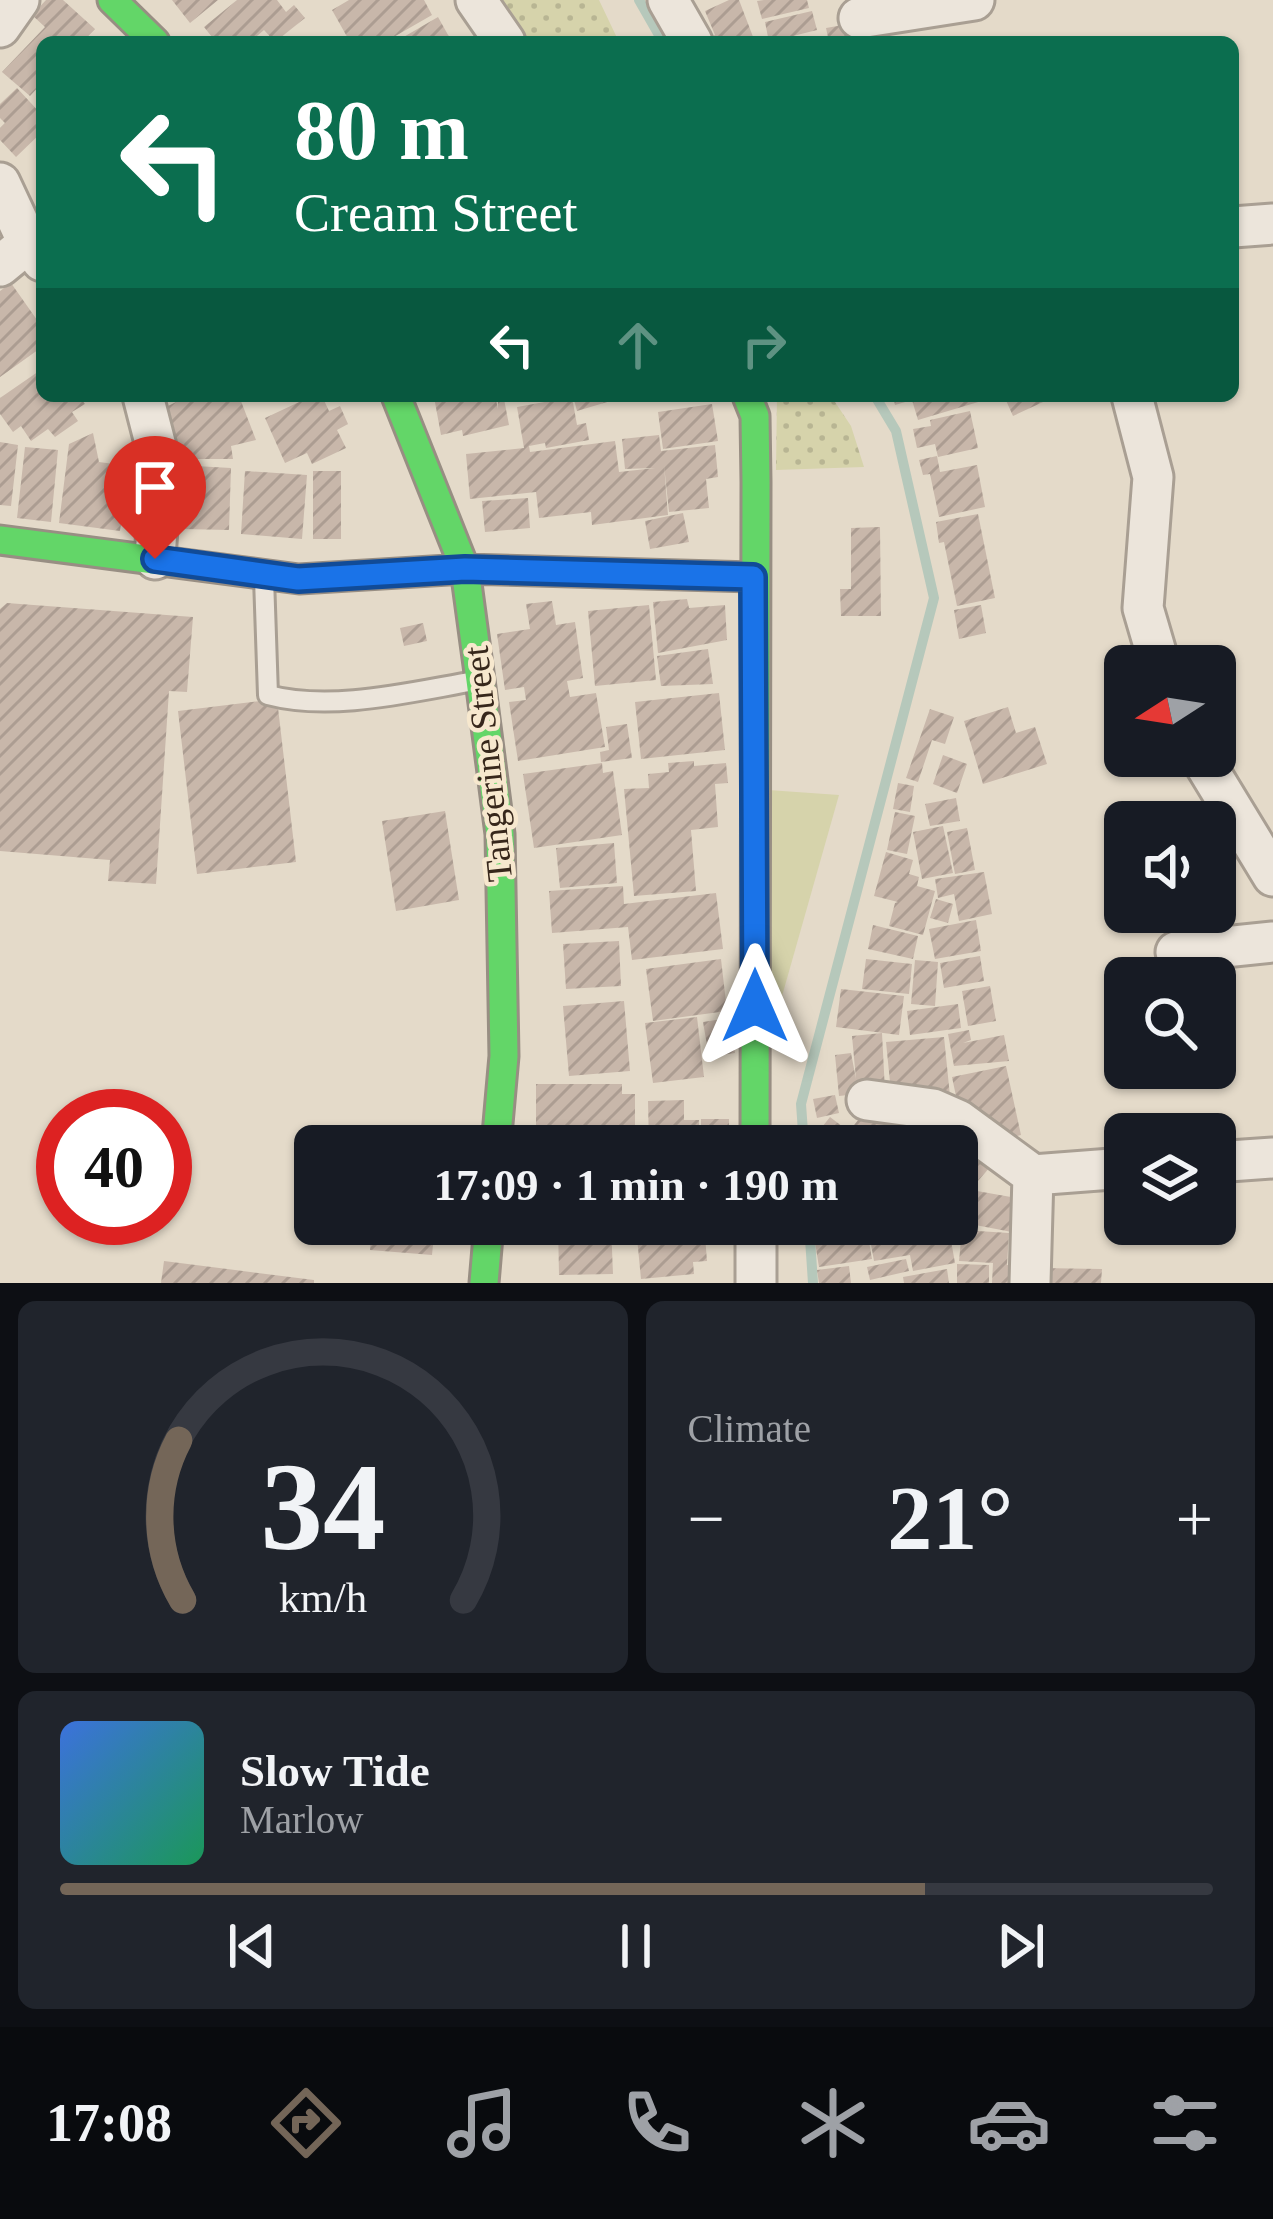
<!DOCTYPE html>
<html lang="en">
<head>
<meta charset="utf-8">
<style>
	body { margin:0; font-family:Georgia,serif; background:#20242c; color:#f1f3f6; height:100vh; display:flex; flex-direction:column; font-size:45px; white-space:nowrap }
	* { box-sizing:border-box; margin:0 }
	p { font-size:39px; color:#9ea1a6 }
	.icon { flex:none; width:66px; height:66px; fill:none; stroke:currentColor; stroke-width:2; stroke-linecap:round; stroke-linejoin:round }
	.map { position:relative; height:1283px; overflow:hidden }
	.side { display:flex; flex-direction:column; gap:18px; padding:18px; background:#0d0f14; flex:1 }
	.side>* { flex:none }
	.guide { position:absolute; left:36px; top:36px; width:1203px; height:366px; border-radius:18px; box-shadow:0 3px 9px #0004; background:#0b6e4f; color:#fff; overflow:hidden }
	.needle { width:78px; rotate:258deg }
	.tools { position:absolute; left:1104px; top:645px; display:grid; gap:24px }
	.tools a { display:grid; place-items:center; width:132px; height:132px; border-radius:18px; background:#171b24; box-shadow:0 3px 9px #0004; font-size:60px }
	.speed { position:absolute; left:36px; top:1089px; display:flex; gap:24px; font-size:60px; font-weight:700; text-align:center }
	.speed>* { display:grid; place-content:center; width:156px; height:156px; border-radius:50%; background:#171b24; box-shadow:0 3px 9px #0004; line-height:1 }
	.speed .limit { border:18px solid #d22; background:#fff; color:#111 }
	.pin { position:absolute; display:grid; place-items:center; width:102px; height:102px; color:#fff; margin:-123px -51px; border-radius:50% 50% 50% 0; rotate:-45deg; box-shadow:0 0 12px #0007 }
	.pin .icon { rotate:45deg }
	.me { position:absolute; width:132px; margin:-66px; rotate:0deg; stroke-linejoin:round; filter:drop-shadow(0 0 9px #0008) }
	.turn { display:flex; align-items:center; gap:42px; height:252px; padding:0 60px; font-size:54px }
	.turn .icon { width:156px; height:156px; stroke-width:2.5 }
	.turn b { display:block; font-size:84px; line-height:102px }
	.lanes { display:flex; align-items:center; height:114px; padding:0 60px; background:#0003; justify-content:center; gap:60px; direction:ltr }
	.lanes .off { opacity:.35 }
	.big { font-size:90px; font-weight:700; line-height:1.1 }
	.side .widget { flex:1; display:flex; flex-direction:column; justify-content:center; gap:18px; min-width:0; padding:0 42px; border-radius:18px; background:#20242c }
	.side .dial { align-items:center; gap:0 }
	.dial svg { height:312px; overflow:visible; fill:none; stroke:#363941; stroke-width:7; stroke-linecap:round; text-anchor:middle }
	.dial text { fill:#f1f3f6; stroke:none }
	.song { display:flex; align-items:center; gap:36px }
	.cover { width:144px; height:144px; border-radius:18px; background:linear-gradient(135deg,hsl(220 70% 55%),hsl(150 70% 35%)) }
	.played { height:12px; border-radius:6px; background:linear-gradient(90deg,#746658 75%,#363941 75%) }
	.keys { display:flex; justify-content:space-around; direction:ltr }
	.heat { display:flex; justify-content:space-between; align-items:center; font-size:66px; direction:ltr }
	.side .tiles { flex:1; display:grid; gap:18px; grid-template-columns:1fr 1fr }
	.widget:last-child { grid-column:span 2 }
	.trip { position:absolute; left:294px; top:1125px; width:684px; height:120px; border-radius:18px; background:#171b24; box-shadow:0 3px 9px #0004; font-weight:700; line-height:120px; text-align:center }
	.menu { display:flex; height:192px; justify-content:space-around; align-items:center; background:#090b0e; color:#9ea1a6 }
	.menu .icon { width:84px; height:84px }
	.menu .current { color:#746658 }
	.menu b { font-size:54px; color:#f1f3f6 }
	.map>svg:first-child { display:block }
</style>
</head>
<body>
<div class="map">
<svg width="1273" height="1283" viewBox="0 0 1273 1283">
	<defs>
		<pattern id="park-dots" width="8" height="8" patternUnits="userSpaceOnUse" patternTransform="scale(3)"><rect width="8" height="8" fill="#d6d3ab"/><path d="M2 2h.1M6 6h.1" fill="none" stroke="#b8b593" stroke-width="1.8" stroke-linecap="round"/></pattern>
		<pattern id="building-hatch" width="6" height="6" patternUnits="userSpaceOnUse" patternTransform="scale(3)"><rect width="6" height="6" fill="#c8b7aa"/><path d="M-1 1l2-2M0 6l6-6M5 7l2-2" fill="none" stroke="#ac9d92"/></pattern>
	</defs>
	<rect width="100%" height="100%" fill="#e4dac9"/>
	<!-- park -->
	<path fill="url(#park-dots)" d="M494 0H599L619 42H524Z
		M777 396H831L851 426 864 467 776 470Z"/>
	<!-- garden -->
	<path fill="#d6d3ab" d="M768 790 839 795 769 1042Z"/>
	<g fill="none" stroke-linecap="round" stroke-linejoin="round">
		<!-- stream -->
		<path stroke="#b6c8bb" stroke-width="10" d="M639 0 663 42
			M804 1146 801 1104 934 598 896 431 875 396
			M809 1224 813 1283"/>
	</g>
	<!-- building -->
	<path fill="url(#building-hatch)" d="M46 0H63L95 29 82 42H42V83L30 96 2 72 45 27 32 15Z
		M172 0H218L190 23Z
		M237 0H277L286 12 294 5 305 18 275 42 264 30 250 42H216L204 27Z
		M349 0H424L432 15 385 42H350L332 10Z
		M729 0H739L755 42H698L715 35 705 11Z
		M764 0H807L809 8 762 19 757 1Z
		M812 11 817 30 769 42 765 22Z
		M438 17 452 42H395Z
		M866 21 870 42H829L826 28Z
		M17 88 42 115V132L16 157 0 140V128L5 123 0 118V104Z
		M11 283 42 327V347L0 377V291Z
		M42 369V396H79L85 404 72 412 78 421 55 437 48 429 31 441 21 426 13 432 0 414V398Z
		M188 396H239L256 440 231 446 233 459H172L162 409Z
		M312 396H322L329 411 340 406 348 424 337 430 346 448 312 464 307 453 285 463 265 418Z
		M495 396 498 409V400L504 399 509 425 463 436 462 430 441 435 434 397Z
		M573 396H624V397L577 411Z
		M893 396H994L995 397 918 420 912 400 895 405Z
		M1004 396H1056L1013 416Z
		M572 397 577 425 586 423 589 440 546 448 545 443 529 446 530 452 615 441 619 472 655 468 625 469 622 439 659 435 661 451 715 445 718 477 706 479 709 508 669 512 664 465 668 515 592 525 591 512 539 518 536 492 470 499 466 454 524 448 517 407Z
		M712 404 718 441 663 449 658 412Z
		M970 411 978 448 938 457 935 444 917 448 913 429 931 426 930 420Z
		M93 433 99 462 129 466 120 531 59 523 69 444Z
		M0 442 18 445 11 506 0 505Z
		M25 447 58 450 51 522 17 518Z
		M937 456 940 472 977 465 985 507 939 517 930 474 923 475 919 460Z
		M177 465 231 468 229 530 183 529 184 497H176Z
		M245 471 307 475 302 539 241 534Z
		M313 471H341V539H313Z
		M528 498 530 528 485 532 482 501Z
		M683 513 689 542 650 549 645 521Z
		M978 514 995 598 957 606 944 542 939 543 936 522Z
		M880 527 881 616H841L840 589H851V528Z
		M687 599 689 608 725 605 727 640 658 653 653 602Z
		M552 601 556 625 575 622 583 678 567 681 570 697 596 693 605 747 518 761 509 702 526 700 524 687 505 690 497 634 530 629 526 604Z
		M7 603 193 617 187 692 169 691 156 884 108 881 110 860 0 851V609Z
		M649 605 656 680 595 686 588 611Z
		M981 605 986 633 959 639 954 610Z
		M423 623 427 641 404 646 400 628Z
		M708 649 713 684 661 686 657 656Z
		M719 693 725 750 641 759 635 702Z
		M277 699 296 862 197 874 178 711Z
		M1008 707 1016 733 1035 727 1047 764 983 784 964 721Z
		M930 709 954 717 945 744 932 740 918 782 906 778Z
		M627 724 632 758 601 762 600 752 609 750 606 727Z
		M943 755 967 764 957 793 933 784Z
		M694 761V766L726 763 728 783 715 784 718 827 691 830 696 891 634 896 624 789 649 788 648 774 669 772 668 763Z
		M602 763 603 773 613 771 622 835 534 848 523 774Z
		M898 783 914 786 910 812 893 809Z
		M956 798 960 821 930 826 925 804Z
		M445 811 459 900 396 911 382 821Z
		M895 812 915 816 907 854 887 850Z
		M943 826 953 873 922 879 913 832Z
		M967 828 975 870 955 874 947 832Z
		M614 843 617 883 560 888 556 848Z
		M886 852 913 860 909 874 919 877 917 886 935 891 923 935 889 926 895 903 898 902 874 896Z
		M984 872 992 914 959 921 954 894 938 898 935 879Z
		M623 886 624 904 716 893 723 949 632 960 628 927 552 933 549 891Z
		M936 899 953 904 948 923 930 918Z
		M976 920 981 951 935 959 929 929Z
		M873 925 918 936 913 959 868 949Z
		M619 941 621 986 566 989 563 944Z
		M980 956 984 981 944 988 940 963Z
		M721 959 727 1011 653 1021 646 969Z
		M866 959 912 964 909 994 862 989Z
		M915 960 938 962 935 1006 911 1004Z
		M990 986 996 1021 968 1026 962 991Z
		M841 989 904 996 899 1035 836 1027Z
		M624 1001 630 1071 569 1076 563 1006Z
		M958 1004 961 1028 910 1035 907 1011Z
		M697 1017 704 1077 653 1083 645 1023Z
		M729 1018 735 1053 709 1057 703 1022Z
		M969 1030 971 1040 963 1043 1004 1035 1009 1061 954 1066 948 1034Z
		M882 1033 885 1091 839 1096 835 1055 851 1053 856 1079 852 1036Z
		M944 1037 950 1096 892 1102 886 1042Z
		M1006 1066 1021 1135 991 1142 961 1120 952 1077Z
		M536 1084H622V1094H635V1131L622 1130 623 1146H536Z
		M835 1095 839 1113 817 1118 813 1099Z
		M684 1100V1120H699V1146H649L648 1101Z
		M873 1101 903 1107 930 1130 917 1146H871L851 1129Z
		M830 1117 868 1146H817L811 1141Z
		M944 1117 996 1160 965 1196 957 1189V1144L920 1146Z
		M701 1119H729V1146H701Z
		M977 1191 1023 1199 1017 1233 970 1224Z
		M372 1224H435L432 1255 370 1250Z
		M611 1224 613 1274 559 1275 558 1225Z
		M691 1224 692 1237 705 1236 707 1261 693 1262 694 1274 641 1279 636 1227Z
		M812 1224H866L872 1259 819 1267Z
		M887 1224H902L904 1231 948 1224 955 1263 913 1271 910 1255 874 1261 868 1228Z
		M962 1230 1009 1233 1007 1265 1019 1266 1017 1283H992L993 1263 959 1261Z
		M906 1259 909 1271 870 1280 867 1267Z
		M164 1261 314 1280V1283H161Z
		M957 1264 989 1265V1283H957Z
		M849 1266 851 1283H819L817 1270Z
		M1040 1268 1102 1269 1101 1283H1040Z
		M947 1269 949 1283H904L903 1277Z"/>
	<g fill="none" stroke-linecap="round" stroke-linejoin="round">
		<!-- lane casing -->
		<g stroke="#a99f93" stroke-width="24">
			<path id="lane" d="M264 578 268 695C332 712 410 692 475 681"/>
		</g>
		<!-- street casing -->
		<g stroke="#a99f93" stroke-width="45">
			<path id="street" d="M476 0 505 42
				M668 0 692 42
				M859 18 974 0
				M0 27 19 0
				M0 183 28 243 42 261
				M1233 227 1273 224
				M0 266 28 243
				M143 396 161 466 155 559
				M1132 396 1153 477 1143 608 1160 666
				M1200 756 1273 876
				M1176 952 1273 942
				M867 1100 933 1109 958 1120 1033 1175
				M1215 1162 1273 1158
				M1033 1175 1125 1168
				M756 1224V1283
				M1030 1283 1033 1175"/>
		</g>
		<!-- fast casing -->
		<g stroke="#988e83" stroke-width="33">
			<path id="fast" d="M112 0 155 42
				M396 396 465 569 480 680 500 834 504 1056 496 1146
				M747 396 755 416 756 482 755 1146
				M0 540 299 579 465 569 753 577
				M484 1283 489 1224"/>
		</g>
		<!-- lane -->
		<use href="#lane" stroke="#ece5db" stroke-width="18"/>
		<!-- street -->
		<use href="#street" stroke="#ece5db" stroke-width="39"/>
		<!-- fast -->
		<use href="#fast" stroke="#63d668" stroke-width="27"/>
	</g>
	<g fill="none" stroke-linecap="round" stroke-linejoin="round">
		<!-- route casing -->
		<g stroke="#114b97" stroke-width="30">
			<path id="route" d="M155 559 298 579 465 569 753 577 755 1006"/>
		</g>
		<!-- route -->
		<use href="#route" stroke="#1a73e8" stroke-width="21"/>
	</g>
	<g text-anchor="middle" stroke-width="9" stroke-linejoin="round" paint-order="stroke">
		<!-- street labels -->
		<g font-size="36" fill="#37271b" stroke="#f7e8ce">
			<text transform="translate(487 764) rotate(-96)" y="13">Tangerine Street</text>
		</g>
	</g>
</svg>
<div class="tools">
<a><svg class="needle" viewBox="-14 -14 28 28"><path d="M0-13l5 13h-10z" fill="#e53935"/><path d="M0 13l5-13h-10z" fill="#9ea1a6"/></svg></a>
<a><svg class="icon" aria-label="sound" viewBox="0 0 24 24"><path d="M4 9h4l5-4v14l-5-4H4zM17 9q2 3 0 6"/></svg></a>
<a><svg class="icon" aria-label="search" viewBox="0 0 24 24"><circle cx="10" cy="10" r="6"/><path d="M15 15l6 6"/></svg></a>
<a><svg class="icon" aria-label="layers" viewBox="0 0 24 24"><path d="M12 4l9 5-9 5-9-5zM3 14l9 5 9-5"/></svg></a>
</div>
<div class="speed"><div class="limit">40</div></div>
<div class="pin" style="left:155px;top:559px;background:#d93025"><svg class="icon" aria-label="arrive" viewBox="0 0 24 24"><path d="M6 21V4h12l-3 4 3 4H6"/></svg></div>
<svg class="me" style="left:755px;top:1006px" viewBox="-20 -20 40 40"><path d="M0-17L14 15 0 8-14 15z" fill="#1a73e8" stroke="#fff" stroke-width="4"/></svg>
<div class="trip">17:09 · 1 min · 190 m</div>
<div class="guide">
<div class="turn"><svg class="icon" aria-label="left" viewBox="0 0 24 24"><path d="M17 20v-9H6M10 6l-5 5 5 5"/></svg><div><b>80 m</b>Cream Street</div></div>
<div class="lanes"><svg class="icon" aria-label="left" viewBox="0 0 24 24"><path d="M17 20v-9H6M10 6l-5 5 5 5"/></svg><svg class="icon off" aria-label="ahead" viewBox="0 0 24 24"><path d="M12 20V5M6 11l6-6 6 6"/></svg><svg class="icon off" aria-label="right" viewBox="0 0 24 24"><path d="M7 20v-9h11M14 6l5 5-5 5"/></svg></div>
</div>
</div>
<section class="side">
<div class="tiles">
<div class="widget dial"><svg viewBox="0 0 100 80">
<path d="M14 69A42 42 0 1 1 86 69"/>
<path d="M14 69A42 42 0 0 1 13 28" stroke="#746658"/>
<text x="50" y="56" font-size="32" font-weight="700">34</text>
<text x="50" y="72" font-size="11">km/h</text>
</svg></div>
<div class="widget"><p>Climate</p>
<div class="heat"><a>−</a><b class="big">21°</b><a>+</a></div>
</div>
<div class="widget">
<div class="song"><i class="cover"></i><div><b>Slow Tide</b><p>Marlow</p></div></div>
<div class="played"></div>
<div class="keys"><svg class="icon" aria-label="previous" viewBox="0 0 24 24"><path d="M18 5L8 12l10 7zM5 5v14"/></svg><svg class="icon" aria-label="pause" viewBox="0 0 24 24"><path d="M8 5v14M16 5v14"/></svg><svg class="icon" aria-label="next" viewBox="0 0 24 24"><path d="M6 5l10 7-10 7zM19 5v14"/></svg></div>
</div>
</div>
</section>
<nav class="menu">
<b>17:08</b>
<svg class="icon current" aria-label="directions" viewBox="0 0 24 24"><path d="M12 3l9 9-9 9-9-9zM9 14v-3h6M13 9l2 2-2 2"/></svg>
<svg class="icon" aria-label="music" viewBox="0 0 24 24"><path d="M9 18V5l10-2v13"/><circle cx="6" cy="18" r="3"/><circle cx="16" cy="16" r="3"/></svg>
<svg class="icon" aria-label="phone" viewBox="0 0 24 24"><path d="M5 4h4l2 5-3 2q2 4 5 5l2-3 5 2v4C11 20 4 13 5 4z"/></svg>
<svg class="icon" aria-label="climate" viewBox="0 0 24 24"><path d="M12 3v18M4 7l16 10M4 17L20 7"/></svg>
<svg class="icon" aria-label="car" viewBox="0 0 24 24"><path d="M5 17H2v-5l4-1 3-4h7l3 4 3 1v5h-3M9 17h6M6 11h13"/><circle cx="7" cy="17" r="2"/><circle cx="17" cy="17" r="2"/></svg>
<svg class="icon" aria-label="filters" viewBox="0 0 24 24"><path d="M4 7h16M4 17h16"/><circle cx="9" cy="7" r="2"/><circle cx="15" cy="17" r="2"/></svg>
</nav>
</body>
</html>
